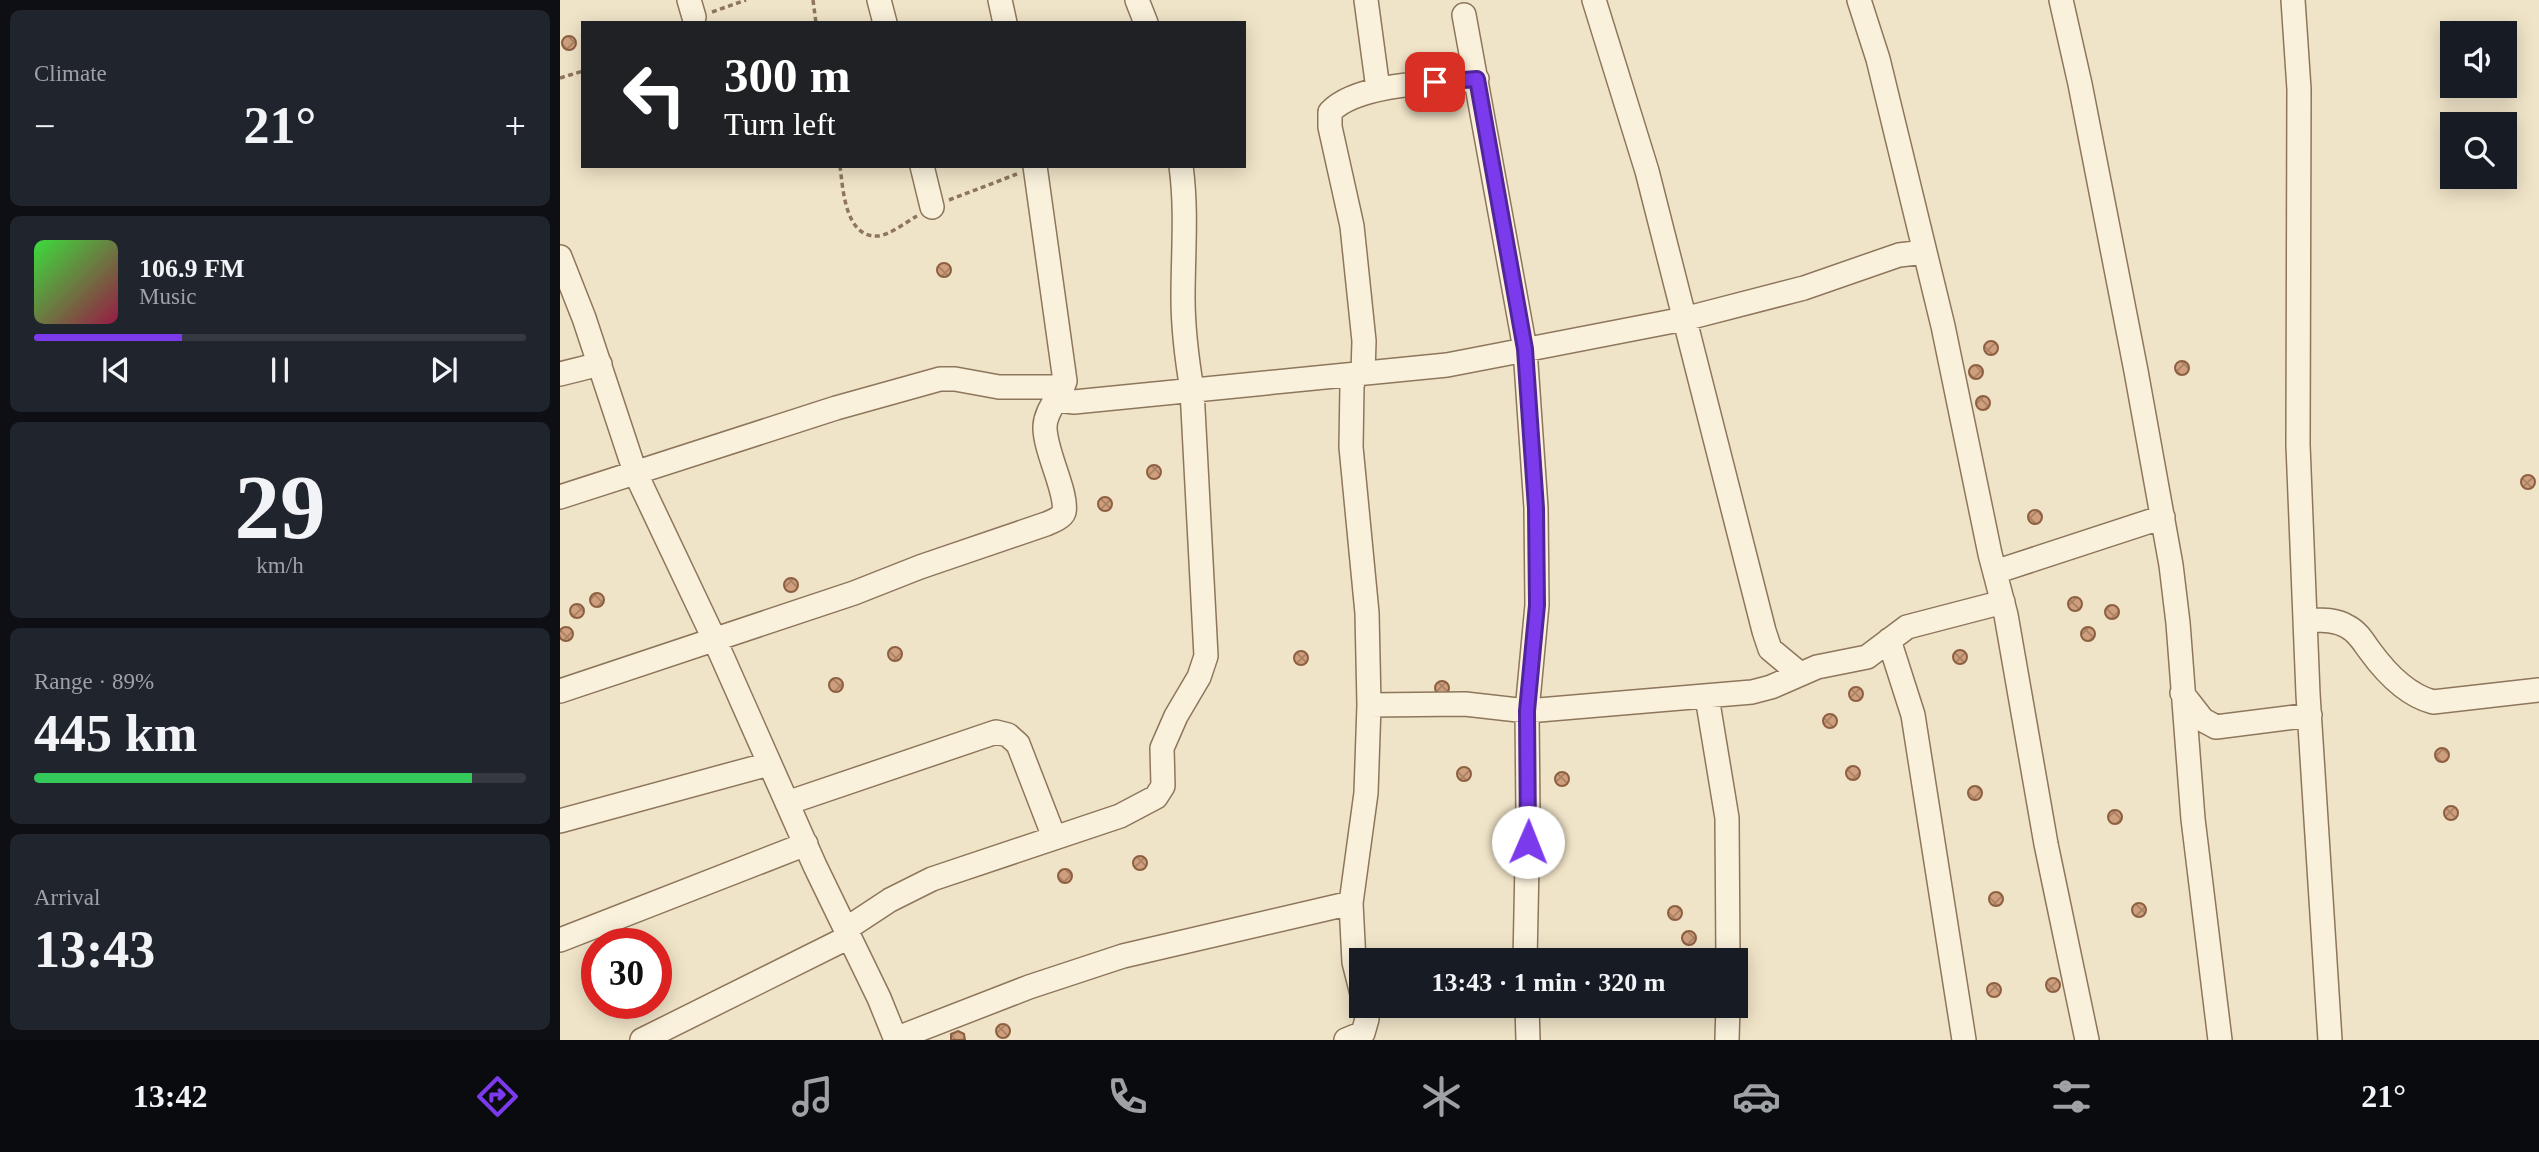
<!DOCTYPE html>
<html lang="en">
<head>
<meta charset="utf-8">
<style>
	body { margin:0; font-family:Georgia,serif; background:#20242c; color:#f1f3f6; height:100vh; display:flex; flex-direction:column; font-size:26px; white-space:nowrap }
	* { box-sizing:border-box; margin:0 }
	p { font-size:23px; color:#9ea1a6 }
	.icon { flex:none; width:38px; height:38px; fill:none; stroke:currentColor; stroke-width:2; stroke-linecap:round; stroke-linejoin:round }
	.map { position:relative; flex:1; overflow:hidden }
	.side { display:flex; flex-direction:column; gap:10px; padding:10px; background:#0d0f14; width:560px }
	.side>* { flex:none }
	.banner { position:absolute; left:21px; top:21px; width:665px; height:147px; border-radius:0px; box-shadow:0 4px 18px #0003; background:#202124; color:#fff; overflow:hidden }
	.tools { position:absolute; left:1880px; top:21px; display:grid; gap:14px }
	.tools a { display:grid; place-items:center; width:77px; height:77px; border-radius:0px; background:#171b24; box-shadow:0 4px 18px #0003; font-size:35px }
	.speed { position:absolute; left:21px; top:928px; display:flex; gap:14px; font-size:35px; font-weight:700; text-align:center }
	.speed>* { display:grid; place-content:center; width:91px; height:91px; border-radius:50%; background:#171b24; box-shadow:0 4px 18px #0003; line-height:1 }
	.speed .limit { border:10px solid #d22; background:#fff; color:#111 }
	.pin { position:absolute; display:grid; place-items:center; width:60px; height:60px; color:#fff; margin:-30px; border-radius:14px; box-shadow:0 4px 10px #0006 }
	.me { position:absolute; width:77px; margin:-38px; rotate:1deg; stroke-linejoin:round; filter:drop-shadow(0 0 5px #0008) }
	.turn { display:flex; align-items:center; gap:24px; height:147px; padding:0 28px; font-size:32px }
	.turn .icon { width:91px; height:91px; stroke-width:2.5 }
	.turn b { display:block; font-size:49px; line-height:60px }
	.big { font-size:52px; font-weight:600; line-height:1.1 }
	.side .tile { flex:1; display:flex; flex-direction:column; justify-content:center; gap:10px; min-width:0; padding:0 24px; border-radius:10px; background:#20242c }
	.side .dial { align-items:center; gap:0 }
	.dial b { font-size:91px; line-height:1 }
	.song { display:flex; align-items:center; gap:21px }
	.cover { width:84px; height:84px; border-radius:10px; background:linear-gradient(135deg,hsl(120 70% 55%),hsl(340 70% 35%)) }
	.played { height:7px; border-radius:4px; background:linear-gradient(90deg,#7c3aed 30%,#363941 30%) }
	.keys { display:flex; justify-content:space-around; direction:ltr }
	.heat { display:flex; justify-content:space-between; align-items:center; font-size:38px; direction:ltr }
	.charge { height:10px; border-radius:5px; background:linear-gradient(90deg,#34c759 89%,#363941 0) }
	.trip { position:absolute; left:789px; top:948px; width:399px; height:70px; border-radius:0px; background:#171b24; box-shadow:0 4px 18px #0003; font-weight:600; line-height:70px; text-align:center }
	.menu { display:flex; height:112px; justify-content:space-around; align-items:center; background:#090b0e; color:#9ea1a6 }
	.menu .icon { width:49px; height:49px }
	.menu .selected { color:#7c3aed }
	.menu b { font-size:32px; color:#f1f3f6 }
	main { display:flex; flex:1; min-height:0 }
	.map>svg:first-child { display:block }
</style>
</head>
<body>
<main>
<section class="side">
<div class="tile"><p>Climate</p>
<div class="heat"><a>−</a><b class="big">21°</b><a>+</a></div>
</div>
<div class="tile">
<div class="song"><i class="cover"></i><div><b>106.9 FM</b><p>Music</p></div></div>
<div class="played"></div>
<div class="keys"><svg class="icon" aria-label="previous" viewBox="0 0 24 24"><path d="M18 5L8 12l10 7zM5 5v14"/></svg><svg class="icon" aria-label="pause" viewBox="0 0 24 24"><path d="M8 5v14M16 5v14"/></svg><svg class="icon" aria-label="next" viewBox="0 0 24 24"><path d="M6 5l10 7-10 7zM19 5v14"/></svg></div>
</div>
<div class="tile dial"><b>29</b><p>km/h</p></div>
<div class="tile"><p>Range · 89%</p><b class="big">445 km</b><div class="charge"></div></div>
<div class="tile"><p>Arrival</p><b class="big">13:43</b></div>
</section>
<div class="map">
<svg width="1979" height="1040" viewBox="0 0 1979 1040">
	<defs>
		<pattern id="building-cross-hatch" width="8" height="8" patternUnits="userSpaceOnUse" patternTransform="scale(1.75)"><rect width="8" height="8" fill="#cf9f7d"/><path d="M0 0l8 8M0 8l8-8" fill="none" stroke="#a98266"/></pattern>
	</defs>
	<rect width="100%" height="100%" fill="#f0e4c8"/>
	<!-- building -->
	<path fill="url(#building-cross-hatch)" stroke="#8d5f41" stroke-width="2" d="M2 43a7 7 0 1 1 14 0a7 7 0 1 1-14 0Z
		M377 270a7 7 0 1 1 14 0a7 7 0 1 1-14 0Z
		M1424 348a7 7 0 1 1 14 0a7 7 0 1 1-14 0Z
		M1615 368a7 7 0 1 1 14 0a7 7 0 1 1-14 0Z
		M1409 372a7 7 0 1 1 14 0a7 7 0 1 1-14 0Z
		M1416 403a7 7 0 1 1 14 0a7 7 0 1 1-14 0Z
		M587 472a7 7 0 1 1 14 0a7 7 0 1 1-14 0Z
		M1961 482a7 7 0 1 1 14 0a7 7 0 1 1-14 0Z
		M538 504a7 7 0 1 1 14 0a7 7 0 1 1-14 0Z
		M1468 517a7 7 0 1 1 14 0a7 7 0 1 1-14 0Z
		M224 585a7 7 0 1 1 14 0a7 7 0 1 1-14 0Z
		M30 600a7 7 0 1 1 14 0a7 7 0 1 1-14 0Z
		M1508 604a7 7 0 1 1 14 0a7 7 0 1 1-14 0Z
		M10 611a7 7 0 1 1 14 0a7 7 0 1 1-14 0Z
		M1545 612a7 7 0 1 1 14 0a7 7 0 1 1-14 0Z
		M1521 634a7 7 0 1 1 14 0a7 7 0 1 1-14 0Z
		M-1 634a7 7 0 1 1 14 0a7 7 0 1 1-14 0Z
		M328 654a7 7 0 1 1 14 0a7 7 0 1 1-14 0Z
		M1393 657a7 7 0 1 1 14 0a7 7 0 1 1-14 0Z
		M734 658a7 7 0 1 1 14 0a7 7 0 1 1-14 0Z
		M269 685a7 7 0 1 1 14 0a7 7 0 1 1-14 0Z
		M875 688a7 7 0 1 1 14 0a7 7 0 1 1-14 0Z
		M1289 694a7 7 0 1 1 14 0a7 7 0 1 1-14 0Z
		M1263 721a7 7 0 1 1 14 0a7 7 0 1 1-14 0Z
		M1875 755a7 7 0 1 1 14 0a7 7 0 1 1-14 0Z
		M1286 773a7 7 0 1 1 14 0a7 7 0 1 1-14 0Z
		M897 774a7 7 0 1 1 14 0a7 7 0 1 1-14 0Z
		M995 779a7 7 0 1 1 14 0a7 7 0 1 1-14 0Z
		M1408 793a7 7 0 1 1 14 0a7 7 0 1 1-14 0Z
		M1884 813a7 7 0 1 1 14 0a7 7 0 1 1-14 0Z
		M1548 817a7 7 0 1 1 14 0a7 7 0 1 1-14 0Z
		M573 863a7 7 0 1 1 14 0a7 7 0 1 1-14 0Z
		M498 876a7 7 0 1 1 14 0a7 7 0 1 1-14 0Z
		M1429 899a7 7 0 1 1 14 0a7 7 0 1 1-14 0Z
		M1572 910a7 7 0 1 1 14 0a7 7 0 1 1-14 0Z
		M1108 913a7 7 0 1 1 14 0a7 7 0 1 1-14 0Z
		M1122 938a7 7 0 1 1 14 0a7 7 0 1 1-14 0Z
		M95 980a6 6 0 1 1 12 0a6 6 0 1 1-12 0Z
		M1486 985a7 7 0 1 1 14 0a7 7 0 1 1-14 0Z
		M1427 990a7 7 0 1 1 14 0a7 7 0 1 1-14 0Z
		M436 1031a7 7 0 1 1 14 0a7 7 0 1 1-14 0Z
		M398 1031 404 1034 405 1040H391V1034Z"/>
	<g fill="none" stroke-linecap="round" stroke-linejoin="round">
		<!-- minor casing -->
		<g stroke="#8d765c" stroke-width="26">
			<path id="minor" d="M129 0 134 17
				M319 0 325 23
				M440 0 445 23
				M577 0 586 23
				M806 0 818 89
				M1034 0 1087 171 1204 631 1210 649 1239 673
				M1299 0 1318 59 1383 326 1430 554 1446 615 1486 844 1527 1040
				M1501 0 1520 84 1576 371 1611 565 1618 623 1633 819 1660 1040
				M1733 0 1739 89 1738 445 1748 694 1770 1040
				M904 15 965 349 976 508 977 605 967 711 968 815 965 961
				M362 166 372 207
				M0 257 24 318 75 472 157 645 255 866 319 998 336 1040
				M803 373 804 341 792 226 770 127V112C797 83 878 82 917 79
				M0 374 40 364
				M795 374 792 386 791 447 807 613 809 705 806 793 791 903 794 962 802 994
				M497 400 514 402 887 365 1124 319 1244 288 1339 255 1365 252
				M0 497 276 408 380 379H395L439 387H503
				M1435 572 1603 517
				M1745 620C1759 620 1776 619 1788 627 1798 632 1804 643 1810 651 1826 673 1847 695 1873 702L1979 690
				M1329 640 1353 715 1404 1040
				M0 691 294 593 360 567 486 524C491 522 502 518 504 512 508 493 484 450 485 426 486 409 500 397 505 381L475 166
				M1622 693 1643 720 1656 727 1750 715
				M1147 697 1167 818 1168 961
				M809 705 905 704 967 711 1192 692 1211 687 1257 667 1307 657 1347 627 1443 602
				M227 803 436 732 448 735 458 744 494 837
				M0 821 209 764
				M286 929 330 900 372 879 560 816 596 797 603 786 602 748 616 716 639 677 646 656 632 390C627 360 623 329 623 298 623 253 627 210 621 166
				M0 940 246 844
				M967 1006 968 1040
				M335 1039 469 987 563 956 791 903
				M82 1040 289 937
				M786 1040 803 1033 807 1019 804 1006
				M1167 1040 1168 1006"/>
		</g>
		<!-- path -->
		<path stroke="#8d765c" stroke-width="3.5" stroke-dasharray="5 3.5" stroke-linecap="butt" d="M253 0 256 23
			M152 12 186 0
			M0 78 23 71
			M280 166C283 189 285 238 318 236 330 235 346 222 357 216
			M389 200 457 174"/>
		<!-- minor -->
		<use href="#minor" stroke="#faf1dc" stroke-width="23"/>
	</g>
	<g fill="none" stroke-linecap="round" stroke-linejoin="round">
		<!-- route casing -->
		<g stroke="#51269a" stroke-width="18">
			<path id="route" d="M875 82 917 79 965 349 976 508 977 605 967 711 968 842"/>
		</g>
		<!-- route -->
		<use href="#route" stroke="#7c3aed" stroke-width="12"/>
	</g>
</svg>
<div class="tools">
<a><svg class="icon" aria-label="sound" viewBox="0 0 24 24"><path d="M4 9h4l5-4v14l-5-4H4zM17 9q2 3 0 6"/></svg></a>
<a><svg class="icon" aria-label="search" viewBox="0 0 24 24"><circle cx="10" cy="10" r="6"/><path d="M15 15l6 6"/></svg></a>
</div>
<div class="speed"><div class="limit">30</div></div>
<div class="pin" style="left:875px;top:82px;background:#d93025"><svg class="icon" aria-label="arrive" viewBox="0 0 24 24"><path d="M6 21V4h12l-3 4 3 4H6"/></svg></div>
<svg class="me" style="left:968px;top:842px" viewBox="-20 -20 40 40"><circle r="19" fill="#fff"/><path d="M0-13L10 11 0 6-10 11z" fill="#7c3aed"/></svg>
<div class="trip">13:43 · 1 min · 320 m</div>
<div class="banner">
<div class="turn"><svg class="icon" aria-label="left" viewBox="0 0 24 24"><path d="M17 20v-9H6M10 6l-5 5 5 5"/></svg><div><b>300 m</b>Turn left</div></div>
</div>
</div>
</main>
<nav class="menu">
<b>13:42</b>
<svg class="icon selected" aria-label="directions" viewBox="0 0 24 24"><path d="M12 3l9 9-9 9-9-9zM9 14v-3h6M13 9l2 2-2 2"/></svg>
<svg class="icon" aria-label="music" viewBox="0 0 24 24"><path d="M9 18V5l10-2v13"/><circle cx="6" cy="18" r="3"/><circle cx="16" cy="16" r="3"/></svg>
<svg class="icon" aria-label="phone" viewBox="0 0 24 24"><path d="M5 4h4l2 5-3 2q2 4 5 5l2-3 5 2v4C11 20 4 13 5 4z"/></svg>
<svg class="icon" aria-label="climate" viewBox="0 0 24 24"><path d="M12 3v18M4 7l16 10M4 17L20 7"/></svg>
<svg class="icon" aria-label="car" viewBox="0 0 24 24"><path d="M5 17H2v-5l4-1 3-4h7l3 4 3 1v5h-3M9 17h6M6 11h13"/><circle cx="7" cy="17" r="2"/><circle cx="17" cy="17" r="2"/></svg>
<svg class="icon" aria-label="filters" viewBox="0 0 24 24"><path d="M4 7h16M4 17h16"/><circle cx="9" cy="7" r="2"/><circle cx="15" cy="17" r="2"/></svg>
<b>21°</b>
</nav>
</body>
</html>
